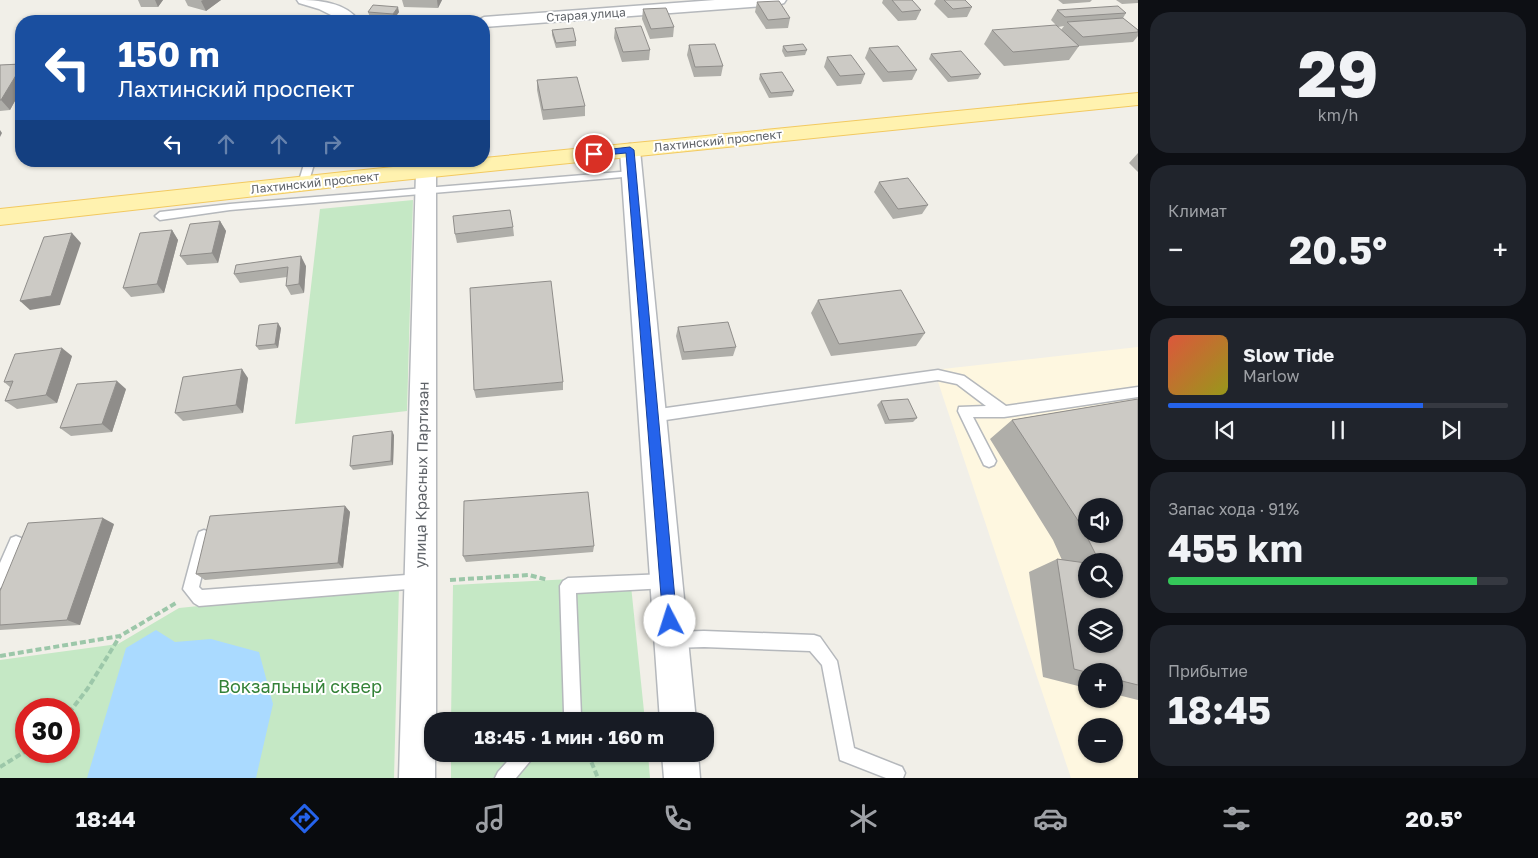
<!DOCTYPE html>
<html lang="ru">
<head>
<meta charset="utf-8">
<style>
	body { margin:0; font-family:"Golos Text",sans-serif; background:#20242c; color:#f1f3f6; height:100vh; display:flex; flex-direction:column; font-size:19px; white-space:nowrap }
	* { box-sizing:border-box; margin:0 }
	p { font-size:16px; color:#9ea1a6 }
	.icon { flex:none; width:28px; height:28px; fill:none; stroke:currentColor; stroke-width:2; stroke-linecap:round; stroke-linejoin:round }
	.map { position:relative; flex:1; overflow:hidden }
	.sheet { display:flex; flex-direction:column; gap:12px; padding:12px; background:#0d0f14; width:400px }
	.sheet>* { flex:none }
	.hud { position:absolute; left:15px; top:15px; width:475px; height:152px; border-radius:20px; box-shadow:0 1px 4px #0004; background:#1a4fa0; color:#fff; overflow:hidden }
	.tools { position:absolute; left:1078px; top:498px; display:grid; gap:10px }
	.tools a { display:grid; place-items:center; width:45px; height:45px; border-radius:50%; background:#171b24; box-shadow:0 1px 4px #0004; font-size:25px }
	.speed { position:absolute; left:15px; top:698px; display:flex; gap:10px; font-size:25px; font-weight:700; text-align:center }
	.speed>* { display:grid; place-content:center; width:65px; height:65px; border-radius:50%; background:#171b24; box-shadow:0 1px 4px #0004; line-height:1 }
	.speed .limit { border:8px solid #d22; background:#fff; color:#111 }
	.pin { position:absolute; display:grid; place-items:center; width:42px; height:42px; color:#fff; margin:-21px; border:2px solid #fff; border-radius:50%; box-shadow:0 1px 5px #0007 }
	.me { position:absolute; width:55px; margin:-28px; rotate:355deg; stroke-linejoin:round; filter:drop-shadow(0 0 4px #0008) }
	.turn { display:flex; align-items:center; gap:18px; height:105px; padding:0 20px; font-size:22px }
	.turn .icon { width:65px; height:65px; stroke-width:2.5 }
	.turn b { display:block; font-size:35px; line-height:42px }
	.lanes { display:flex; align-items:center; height:48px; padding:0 20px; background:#0003; justify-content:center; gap:25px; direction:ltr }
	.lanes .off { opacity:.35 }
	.big { font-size:38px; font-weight:700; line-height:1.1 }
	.sheet .tile { flex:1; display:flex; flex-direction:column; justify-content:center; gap:8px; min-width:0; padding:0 18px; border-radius:20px; background:#20242c }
	.sheet .dial { align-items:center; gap:0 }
	.dial b { font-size:65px; line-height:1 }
	.song { display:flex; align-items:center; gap:15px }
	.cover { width:60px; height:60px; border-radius:8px; background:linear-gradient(135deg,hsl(10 70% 55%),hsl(60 70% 35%)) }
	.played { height:5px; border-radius:2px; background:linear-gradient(90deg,#2563eb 75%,#363941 75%) }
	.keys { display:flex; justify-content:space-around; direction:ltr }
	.heat { display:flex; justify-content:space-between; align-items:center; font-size:28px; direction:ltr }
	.charge { height:8px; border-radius:4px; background:linear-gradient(90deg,#34c759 91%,#363941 0) }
	.trip { position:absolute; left:424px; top:712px; width:290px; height:50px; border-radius:20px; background:#171b24; box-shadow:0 1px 4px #0004; font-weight:700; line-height:50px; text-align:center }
	.menu { display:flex; height:80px; justify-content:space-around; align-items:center; background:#090b0e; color:#9ea1a6 }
	.menu .icon { width:35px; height:35px }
	.menu .current { color:#2563eb }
	.menu b { font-size:22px; color:#f1f3f6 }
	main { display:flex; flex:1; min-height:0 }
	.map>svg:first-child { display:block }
</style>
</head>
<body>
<main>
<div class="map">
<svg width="1138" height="778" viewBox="0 0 1138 778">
	<rect width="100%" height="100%" fill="#f1efe8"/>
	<!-- commercial -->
	<path fill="#fef7e0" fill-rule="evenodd" d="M1138 347V778H1071L934 370ZM1086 506H1114V534H1086ZM1086 561H1114V589H1086ZM1086 616H1114V644H1086ZM1086 671H1114V699H1086ZM1086 726H1114V754H1086Z"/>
	<!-- green -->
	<path fill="#c5e8c5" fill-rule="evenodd" d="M413 200 407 411 295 424 320 209Z
		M630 576 645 721H451L453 585Z
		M399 586 394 778H0V660L118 644 179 608ZM26 709H69V751H26Z
		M451 754H648L650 778H451Z"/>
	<!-- water -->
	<path fill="#aadaff" d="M156 630 175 642 211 639 259 652 273 704 256 778H87L126 648Z"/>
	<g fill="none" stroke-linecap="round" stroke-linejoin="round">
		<!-- lane casing -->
		<g stroke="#b5b8bc" stroke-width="3">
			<path id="lane" d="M305 161H315L308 184 303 187 298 184Z
				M632 171 637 174 635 176 230 210 160 220 155 216 160 212 230 204Z
				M938 370 964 376 1006 406 1138 387V397L1004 417H973L996 461 994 465 989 467 984 465 958 411 959 407 986 406 957 384 938 380 652 422 647 420 646 416 647 412 652 410Z
				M204 530 209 532 211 537 199 587 202 590 420 574 425 576 427 581 425 586 420 588 199 606 194 603 183 589 197 537 199 532Z
				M16 536 21 538 23 543 5 586 0 588V563L11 538Z
				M666 574 671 576 673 581 671 586 666 588 576 593 581 716 579 721H558L560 715 564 712 560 586 563 581 568 578Z
				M704 631 814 635 820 637 837 661 854 748 902 767 905 773 903 778H886L840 760 822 665 810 651 704 647 672 648 666 646 664 640 666 634 672 632Z
				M514 754H534L531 760 516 778H495L498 772Z"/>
		</g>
		<!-- street casing -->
		<g stroke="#b5b8bc" stroke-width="3">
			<path id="street" d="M297 0C318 0 346 2 359 21H343L319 9 299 3Z
				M715 0H786L784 3 778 5 484 27V21H476L484 17Z
				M630 144 637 146 640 150 696 721H660L620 150 623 146Z
				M426 165 433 167 436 172V721H432V754H435V778H399L416 172 419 167Z
				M662 754H698L700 778H664Z"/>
		</g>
		<!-- primary casing -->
		<g stroke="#f2c960" stroke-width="2">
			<path id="primary" d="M1138 93V105L344 186 0 225V209L344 172 452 161H484V158Z"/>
		</g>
		<!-- path -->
		<path stroke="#9cc7a9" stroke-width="4" stroke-dasharray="6 3" stroke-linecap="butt" d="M450 580 529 575 548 580
			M0 656 120 636 176 603
			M69 713 88 688 120 636
			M588 754 598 778
			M0 767 26 751"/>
		<!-- lane -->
		<use href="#lane" fill="#fff" fill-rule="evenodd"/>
		<!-- street -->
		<use href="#street" fill="#fff" fill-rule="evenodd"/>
		<!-- primary -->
		<use href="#primary" fill="#fff2af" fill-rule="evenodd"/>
	</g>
	<!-- wall -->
	<path fill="#afaea9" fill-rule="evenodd" d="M138 0H163L158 7H141Z
		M185 0H221L206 11 188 6Z
		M402 0H442L438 8 404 7Z
		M883 0H912L921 10 916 20 898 21 882 3Z
		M936 0H965L972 7 967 17 948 18 934 4Z
		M1058 0H1092L1090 2 1063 4Z
		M1116 0H1138V3L1122 4Z
		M757 2 790 18 788 28 766 29 755 12Z
		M643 9 674 27 673 37 650 39 642 19Z
		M1057 10 1126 13 1123 18 1138 30V36L1133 42 1079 46 1069 60 1004 66 984 44 992 30H1061L1064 26 1058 27 1051 20Z
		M368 12H399L394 19 370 17Z
		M615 28 650 50 649 60 622 62 614 38Z
		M552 30 576 41V46L556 48 552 35Z
		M689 45 723 66 721 76 694 77 687 55Z
		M783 46 807 50 805 55 785 57 782 51Z
		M869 48 917 70 912 80 883 82 865 58Z
		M931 54 981 74 978 79 948 82 929 59Z
		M827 57 865 74 861 84 837 86 824 67Z
		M21 64V90L10 110 0 111V65Z
		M760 74 794 91 792 96 769 98 759 79Z
		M537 80 585 106V116L543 120 537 90Z
		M1138 153V172L1129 163Z
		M116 161H135L117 163Z
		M879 182 928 205 922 214 893 219 874 192Z
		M220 221 226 231 218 263 187 265 180 256Z
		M513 227 514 236 457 243 455 234Z
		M172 230 178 240 164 293 131 297 123 288Z
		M236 265 306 266 304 293 291 295 286 286 287 277 240 283 234 274Z
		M818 300 925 333 916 346 831 356 811 313Z
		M678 327 736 347 733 356 682 360 676 336Z
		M281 328 278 348 259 350 256 346Z
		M72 356 57 403 17 409 5 401 10 387 4 382Z
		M248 378 243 413 183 421 175 413Z
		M563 382V390L476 398 474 390Z
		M126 389 112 432 71 436 60 428Z
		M1138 399V700L1114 694V671H1086V688L1043 677 1029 572 1057 559 1062 560 1053 540 990 439 1012 420ZM1086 561H1114L1086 589Z
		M881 401 917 418 913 422 885 424 877 405Z
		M394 435 393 465 353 470 350 466Z
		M345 506 350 512 343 568 205 580 196 574Z
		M114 524 80 625 0 630V625Z
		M594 546 593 552 466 562 463 556Z"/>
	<!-- shaded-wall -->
	<path fill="#8f8d8a" d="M155 0H163L158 7Z
		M203 0H221L206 11 201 1Z
		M437 0H442L438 8Z
		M398 7 399 12 394 19 393 14Z
		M21 67V90L10 110 1 100Z
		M0 130 2 133 0 137Z
		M220 221 226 231 218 263 212 253Z
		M172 230 178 240 164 293 157 284Z
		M72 233 81 243 60 305 30 310 20 301Z
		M301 256 306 266 304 293 299 284Z
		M278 323 281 328 278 348 275 344Z
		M62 348 72 356 57 403 46 395Z
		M242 369 248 378 243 413 236 405Z
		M117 381 126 389 112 432 102 424Z
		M392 431 394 435 393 465 391 461Z
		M345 506 350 512 343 568 338 563Z
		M103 518 114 524 80 625 67 620Z"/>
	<!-- building -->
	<path fill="#cccac5" stroke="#8f8d8a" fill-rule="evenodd" d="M892 0H912L921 10 902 12Z
		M944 0H965L972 7 953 9Z
		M779 1 790 18 768 20 757 2Z
		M373 5 398 7 393 14 368 12Z
		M1118 6 1126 13 1065 17 1057 10Z
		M666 8 674 27 651 29 643 9Z
		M1123 18 1138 30V32L1083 37 1067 22Z
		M1056 25 1079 46 1013 52 992 30Z
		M641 26 650 50 623 52 615 28Z
		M573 28 576 41 556 43 552 30Z
		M715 44 723 66 695 67 689 45Z
		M803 44 807 50 787 52 783 46Z
		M898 46 917 70 888 72 869 48Z
		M961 51 981 74 951 77 931 54Z
		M851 55 865 74 840 76 827 57Z
		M21 64V67L1 100H0V65Z
		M782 72 794 91 771 93 760 74Z
		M577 77 585 106 543 110 537 80Z
		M908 178 928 205 898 209 879 182Z
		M510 210 513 227 455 234 453 216Z
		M220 221 212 253 180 256 190 224Z
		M172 230 157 284 123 288 140 233Z
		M72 233 51 296 20 301 44 237Z
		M301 256 299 284 286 286 288 267 234 274 236 265Z
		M551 281 563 382 474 390 470 288Z
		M901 290 925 333 839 344 818 300Z
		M728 322 736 347 684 352 678 327Z
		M278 323 275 344 256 346 259 325Z
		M62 348 46 395 5 401 13 381 4 382 15 354Z
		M242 369 236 405 175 413 183 377Z
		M117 381 102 424 60 428 77 384Z
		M908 399 917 418 889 420 881 401Z
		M1138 399V685L1114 679V671H1086V672L1074 669 1057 559 1086 563V589H1114V561H1099L1081 525 1012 420ZM1086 506H1114V534H1086ZM1086 616H1114V644H1086Z
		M392 431 391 461 350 466 353 436Z
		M588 492 594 546 463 556 464 501Z
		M345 506 338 563 196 574 210 516Z
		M103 518 67 620 0 625V591L28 523Z"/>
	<!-- route -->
	<path fill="#2563eb" stroke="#184099" d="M630 147 634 150 677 621 675 626 670 628 665 626 663 621 626 153 594 156 590 154 594 151Z"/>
	<g text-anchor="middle" stroke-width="4" stroke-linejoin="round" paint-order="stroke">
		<!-- far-street labels -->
		<g font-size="12" fill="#5f6368" stroke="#fff">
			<text transform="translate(586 15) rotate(-4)" y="4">Старая улица</text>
			<text transform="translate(718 141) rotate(-6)" y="4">Лахтинский проспект</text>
			<text transform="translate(315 183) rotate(-6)" y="4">Лахтинский проспект</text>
		</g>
		<!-- street labels -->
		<g font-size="15" fill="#5f6368" stroke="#fff">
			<text transform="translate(422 475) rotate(-89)" y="5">улица Красных Партизан</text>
		</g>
		<!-- near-park labels -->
		<g font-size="18" fill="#348238" stroke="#fff">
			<text x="300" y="693">Вокзальный сквер</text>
		</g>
	</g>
</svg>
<div class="tools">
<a><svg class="icon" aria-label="sound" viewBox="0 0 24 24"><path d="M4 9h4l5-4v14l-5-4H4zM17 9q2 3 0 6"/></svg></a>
<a><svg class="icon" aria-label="search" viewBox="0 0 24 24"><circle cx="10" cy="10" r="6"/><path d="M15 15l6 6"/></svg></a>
<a><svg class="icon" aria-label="layers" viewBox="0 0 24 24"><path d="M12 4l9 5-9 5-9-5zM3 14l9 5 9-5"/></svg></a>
<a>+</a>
<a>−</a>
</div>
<div class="speed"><div class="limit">30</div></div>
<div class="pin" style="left:594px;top:154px;background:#d93025"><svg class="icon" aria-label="arrive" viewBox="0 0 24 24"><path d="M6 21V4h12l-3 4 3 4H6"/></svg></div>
<svg class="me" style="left:670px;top:621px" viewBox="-20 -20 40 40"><circle r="19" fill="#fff"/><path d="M0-13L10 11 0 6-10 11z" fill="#2563eb"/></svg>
<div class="trip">18:45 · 1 мин · 160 m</div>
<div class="hud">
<div class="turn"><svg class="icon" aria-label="left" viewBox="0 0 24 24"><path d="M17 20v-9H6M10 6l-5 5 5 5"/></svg><div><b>150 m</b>Лахтинский проспект</div></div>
<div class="lanes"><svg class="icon" aria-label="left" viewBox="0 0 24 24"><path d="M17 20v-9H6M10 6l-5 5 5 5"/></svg><svg class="icon off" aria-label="ahead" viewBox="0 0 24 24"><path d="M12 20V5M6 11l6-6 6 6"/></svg><svg class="icon off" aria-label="ahead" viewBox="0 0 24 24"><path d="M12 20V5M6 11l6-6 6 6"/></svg><svg class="icon off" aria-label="right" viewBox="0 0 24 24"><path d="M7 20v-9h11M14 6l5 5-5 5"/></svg></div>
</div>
</div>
<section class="sheet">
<div class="tile dial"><b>29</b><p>km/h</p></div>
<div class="tile"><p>Климат</p>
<div class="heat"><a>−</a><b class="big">20.5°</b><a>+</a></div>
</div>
<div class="tile">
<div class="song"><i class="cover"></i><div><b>Slow Tide</b><p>Marlow</p></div></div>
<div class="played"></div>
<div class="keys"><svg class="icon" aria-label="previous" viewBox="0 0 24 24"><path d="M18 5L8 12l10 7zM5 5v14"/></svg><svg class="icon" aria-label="pause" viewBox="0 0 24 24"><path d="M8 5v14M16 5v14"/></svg><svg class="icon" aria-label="next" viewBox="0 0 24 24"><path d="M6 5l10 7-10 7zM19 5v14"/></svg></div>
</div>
<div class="tile"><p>Запас хода · 91%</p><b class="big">455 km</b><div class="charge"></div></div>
<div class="tile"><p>Прибытие</p><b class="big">18:45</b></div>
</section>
</main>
<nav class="menu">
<b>18:44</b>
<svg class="icon current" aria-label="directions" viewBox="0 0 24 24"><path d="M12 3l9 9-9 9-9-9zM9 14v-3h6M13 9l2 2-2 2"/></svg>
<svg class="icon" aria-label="music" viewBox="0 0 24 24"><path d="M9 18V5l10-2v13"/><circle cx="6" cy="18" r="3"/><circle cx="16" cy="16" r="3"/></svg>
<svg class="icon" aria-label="phone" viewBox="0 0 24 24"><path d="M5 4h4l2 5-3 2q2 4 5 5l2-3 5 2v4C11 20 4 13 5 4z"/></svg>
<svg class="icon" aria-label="climate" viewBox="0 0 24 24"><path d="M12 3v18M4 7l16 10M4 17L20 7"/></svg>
<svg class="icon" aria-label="car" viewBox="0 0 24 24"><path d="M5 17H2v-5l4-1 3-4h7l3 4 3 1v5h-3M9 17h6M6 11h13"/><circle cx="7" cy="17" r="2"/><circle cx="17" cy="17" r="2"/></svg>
<svg class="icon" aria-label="filters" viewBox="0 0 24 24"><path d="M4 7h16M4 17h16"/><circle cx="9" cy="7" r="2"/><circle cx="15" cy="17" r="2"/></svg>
<b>20.5°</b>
</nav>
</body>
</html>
